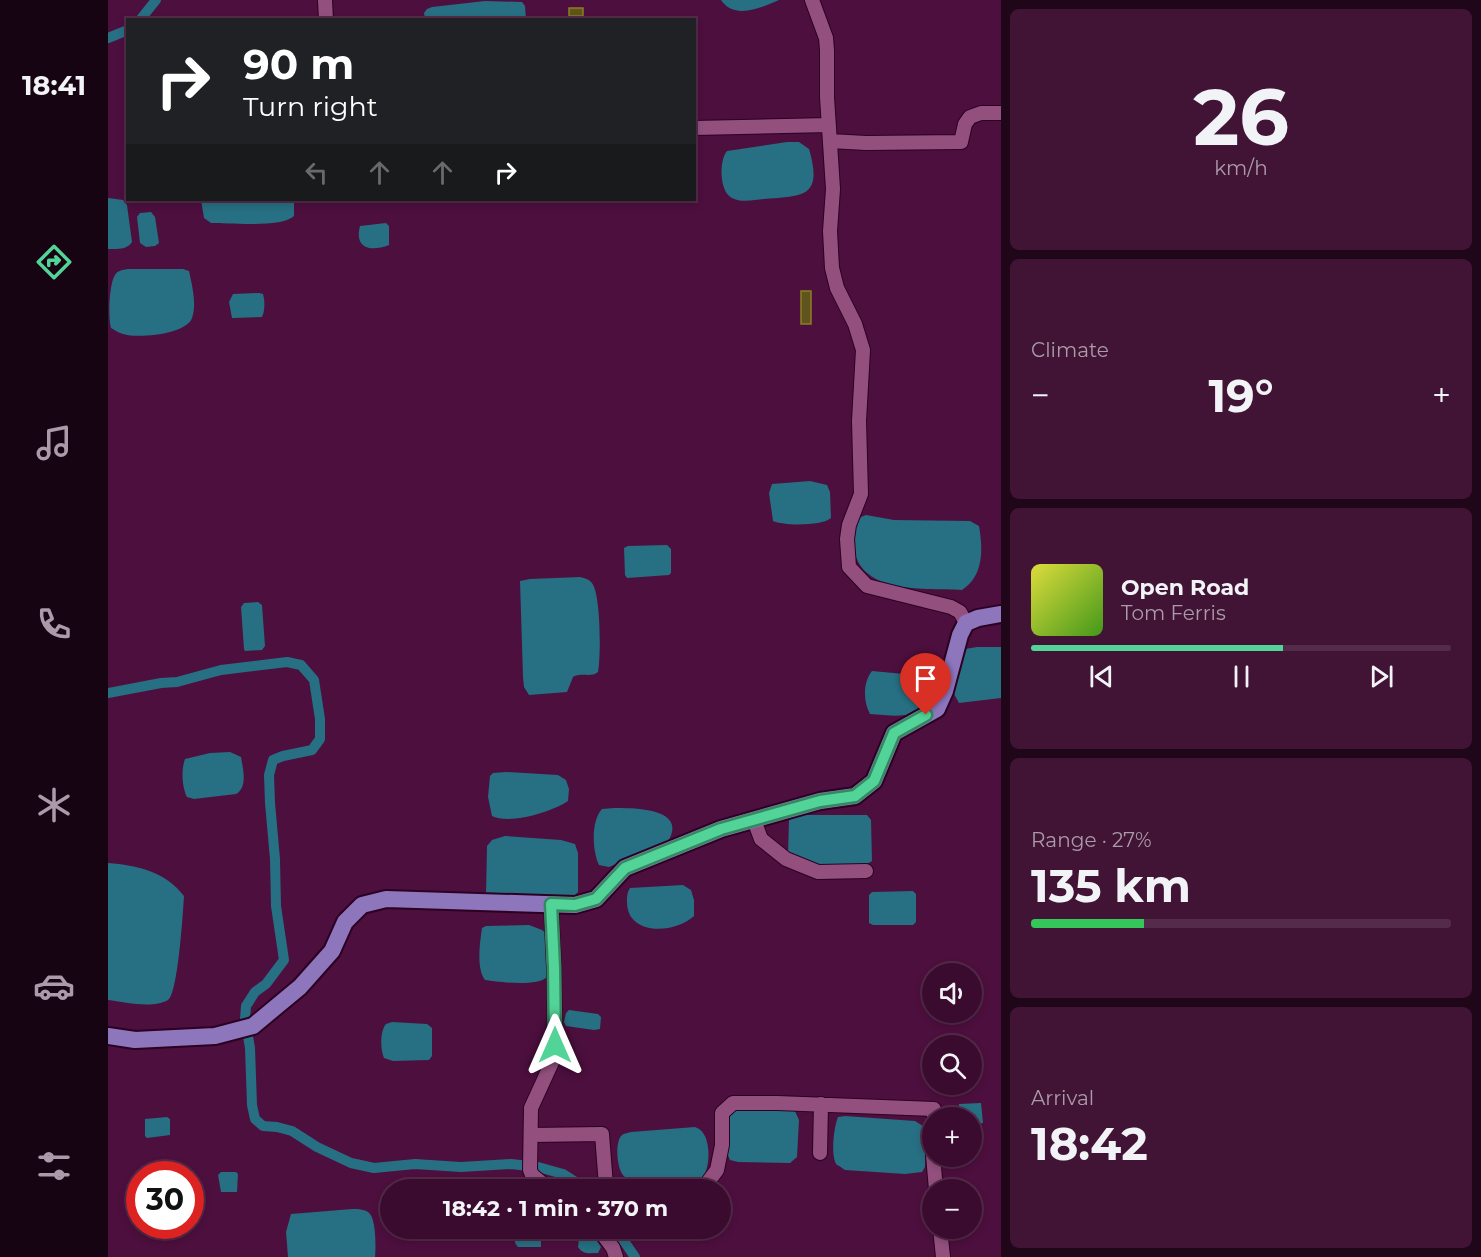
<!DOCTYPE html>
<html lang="en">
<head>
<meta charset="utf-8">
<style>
	body { margin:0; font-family:Montserrat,sans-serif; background:#411436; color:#f1f3f6; height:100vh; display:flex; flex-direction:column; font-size:22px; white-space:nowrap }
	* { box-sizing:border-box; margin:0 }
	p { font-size:20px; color:#ab9baa }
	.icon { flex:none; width:33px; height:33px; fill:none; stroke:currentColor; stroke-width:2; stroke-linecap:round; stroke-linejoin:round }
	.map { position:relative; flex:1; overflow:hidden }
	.panel { display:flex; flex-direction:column; gap:9px; padding:9px; background:#200619; width:480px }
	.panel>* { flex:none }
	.top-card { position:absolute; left:18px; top:18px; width:570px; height:183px; border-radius:0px; box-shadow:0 3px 9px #0003,0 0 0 2px #542b4a; background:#202124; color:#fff; overflow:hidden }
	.tools { position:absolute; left:814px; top:963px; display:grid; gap:12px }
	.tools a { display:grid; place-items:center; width:60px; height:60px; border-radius:50%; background:#3a0b2e; box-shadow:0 3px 9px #0003,0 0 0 2px #542b4a; font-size:30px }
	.speed { position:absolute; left:18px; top:1161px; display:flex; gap:12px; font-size:30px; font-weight:700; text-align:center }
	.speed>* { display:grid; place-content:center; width:78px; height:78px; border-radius:50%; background:#3a0b2e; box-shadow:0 3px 9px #0003,0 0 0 2px #542b4a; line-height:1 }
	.speed .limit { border:9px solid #d22; background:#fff; color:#111 }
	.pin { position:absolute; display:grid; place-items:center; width:51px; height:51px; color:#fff; margin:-62px -26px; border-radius:50% 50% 50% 0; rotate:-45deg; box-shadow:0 0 6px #0007 }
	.pin .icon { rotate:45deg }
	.me { position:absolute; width:66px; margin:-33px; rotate:0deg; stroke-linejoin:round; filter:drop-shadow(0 0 4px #0008) }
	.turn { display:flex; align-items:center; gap:21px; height:126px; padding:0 18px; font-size:27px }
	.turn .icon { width:78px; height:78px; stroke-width:2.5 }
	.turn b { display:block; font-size:42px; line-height:51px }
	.lanes { display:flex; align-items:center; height:57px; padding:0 18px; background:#0003; justify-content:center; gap:30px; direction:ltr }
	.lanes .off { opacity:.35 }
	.big { font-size:45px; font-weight:700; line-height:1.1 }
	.panel .widget { flex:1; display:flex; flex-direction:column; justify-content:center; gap:9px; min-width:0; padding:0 21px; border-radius:9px; background:#411436 }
	.panel .dial { align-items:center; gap:0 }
	.dial b { font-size:78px; line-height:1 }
	.song { display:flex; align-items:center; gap:18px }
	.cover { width:72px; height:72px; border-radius:9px; background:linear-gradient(135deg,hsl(60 70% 55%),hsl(100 70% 35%)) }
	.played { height:6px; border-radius:3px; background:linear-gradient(90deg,#52d397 60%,#542b4a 60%) }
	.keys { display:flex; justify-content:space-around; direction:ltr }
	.heat { display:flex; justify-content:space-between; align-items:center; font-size:33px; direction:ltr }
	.charge { height:9px; border-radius:4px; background:linear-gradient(90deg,#34c759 27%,#542b4a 0) }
	.trip { position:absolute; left:272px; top:1179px; width:351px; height:60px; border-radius:30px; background:#3a0b2e; box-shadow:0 3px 9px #0003,0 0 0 2px #542b4a; font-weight:700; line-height:60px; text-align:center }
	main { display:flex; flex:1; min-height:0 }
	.tabs { display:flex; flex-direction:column; width:108px; justify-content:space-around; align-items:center; background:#170412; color:#ab9baa }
	.tabs .icon { width:42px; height:42px }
	.tabs .selected { color:#52d397 }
	.tabs b { font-size:27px; color:#f1f3f6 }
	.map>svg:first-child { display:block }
</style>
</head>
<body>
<main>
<nav class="tabs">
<b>18:41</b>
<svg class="icon selected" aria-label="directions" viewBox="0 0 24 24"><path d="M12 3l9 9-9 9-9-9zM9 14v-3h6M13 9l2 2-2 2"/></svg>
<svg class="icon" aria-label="music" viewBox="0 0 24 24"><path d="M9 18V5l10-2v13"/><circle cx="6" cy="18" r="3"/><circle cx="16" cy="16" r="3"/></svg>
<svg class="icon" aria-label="phone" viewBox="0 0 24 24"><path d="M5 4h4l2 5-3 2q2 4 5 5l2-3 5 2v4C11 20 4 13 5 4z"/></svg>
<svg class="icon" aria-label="climate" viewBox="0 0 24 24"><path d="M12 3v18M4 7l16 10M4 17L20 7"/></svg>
<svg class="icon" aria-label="car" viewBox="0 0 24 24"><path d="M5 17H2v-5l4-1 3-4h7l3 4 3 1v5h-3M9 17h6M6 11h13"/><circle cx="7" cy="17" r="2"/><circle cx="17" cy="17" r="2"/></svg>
<svg class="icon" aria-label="filters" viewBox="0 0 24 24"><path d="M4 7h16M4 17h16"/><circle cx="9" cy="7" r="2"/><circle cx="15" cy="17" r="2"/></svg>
</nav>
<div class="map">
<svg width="893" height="1257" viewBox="0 0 893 1257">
	<rect width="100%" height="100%" fill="#4d0f3e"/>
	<!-- water -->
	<path fill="#276f82" d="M613 0H671C653 8 626 20 613 0Z
		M377 1 414 2 417 6 418 19H317L316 13 319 9 324 7Z
		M679 142H691L701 149C715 197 696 196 656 199 646 200 633 203 624 198 611 192 611 160 619 151Z
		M0 198 15 200 19 205 24 242C19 250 9 249 0 249Z
		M93 200H186V216C174 228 122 223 103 223L96 218Z
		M43 212 47 217 51 243 47 246 38 247 32 243 29 217 32 213Z
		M278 223 281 226V245C263 252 246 249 252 226Z
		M20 269H75L81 271C84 285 89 304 84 318 79 334 30 339 15 334 11 333 7 330 3 328 0 318 1 284 7 275 10 270 15 270 20 269Z
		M151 293 155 294C157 301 157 311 154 317L124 318 121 302 125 294Z
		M702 481 719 485 722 492 723 518C714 526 676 526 665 521L661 493 664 484Z
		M758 515 786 520 862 521 871 526C875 549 876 576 854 590 819 588 752 595 746 548 745 537 746 526 753 517Z
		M559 545 563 549V573L561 575 519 578 517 575 516 548 520 546Z
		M472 577C476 578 481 579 484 583 493 595 493 657 490 672 483 678 473 672 465 677L459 692 421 695 416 687 415 677 412 581 422 579Z
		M150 602 154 605 157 646 154 650 137 651 136 649 133 607 136 603Z
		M869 647H893V698L851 703 846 694 857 649Z
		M764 671 818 676 820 687 815 709C798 719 781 715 762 714 755 702 755 682 764 671Z
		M122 752 133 757C135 769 140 787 128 794L86 799 79 797C74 787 73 770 77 759L102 753Z
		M398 772 450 775 458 780 461 789 460 801C444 812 401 825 384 816L380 797 382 776 385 773Z
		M506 808C526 808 582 808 559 843L501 867 491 865C484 850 483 821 494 809Z
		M697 815H759L763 820 764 861C754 869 721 867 707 865 698 863 689 859 680 855L681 819Z
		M397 836 453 840 467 844 470 853V892L467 895 459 897 430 895 389 896 378 894 379 846 384 840Z
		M0 863C29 865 58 872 76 896 75 912 70 994 60 1000 44 1009 17 1002 0 1000Z
		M575 885 583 890 586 900V916C567 934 519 936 519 902 519 896 519 893 522 888Z
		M805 891 808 894V922L805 925H765L761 923V895L764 892Z
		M421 925 434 930 440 935 439 977C429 987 391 982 377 980 368 968 372 943 374 928L378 926Z
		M461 1010 490 1014 493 1017 492 1029 486 1030 458 1026 456 1022 458 1013Z
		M284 1022 319 1024 324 1028V1056L321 1060 285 1061 276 1058C272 1049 272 1031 278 1024Z
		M873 1103 875 1123 864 1125V1118L849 1117 851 1104Z
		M628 1109H686L691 1120 689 1157 682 1163 630 1162 622 1160 619 1153V1117Z
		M737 1116 807 1121 815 1126 818 1131 817 1167 814 1172 797 1174 737 1170C737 1170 730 1165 729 1165 722 1157 726 1126 730 1117Z
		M59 1117 62 1119V1135L39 1138 37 1136V1119Z
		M587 1127C606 1132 603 1176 590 1182 580 1187 527 1184 517 1177 509 1172 506 1142 514 1135 517 1133 520 1133 523 1132Z
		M113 1172H128L130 1174 129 1192H113L110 1175Z
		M244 1209C250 1209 258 1209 262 1214 268 1221 268 1248 267 1257H180L178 1232 183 1214Z
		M407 1229H433V1247H410L407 1243Z
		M472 1231C483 1231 487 1238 493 1247L490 1253C482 1253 475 1255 470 1247Z"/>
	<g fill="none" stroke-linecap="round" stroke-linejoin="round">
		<!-- canal -->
		<path stroke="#276f82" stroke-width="10" d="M32 20 48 0
			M0 38 20 30
			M0 693 53 683 69 682 113 670 179 662 193 665 206 680 212 719V739L204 750 175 756 165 760 161 775 162 803 167 859 168 906 176 960 158 984 147 992 138 1006 137 1019 142 1048 144 1105 147 1119 155 1126 169 1127 184 1131 209 1147 243 1163 266 1168 307 1164 353 1167 403 1164 430 1167 455 1174 480 1190
			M507 1228 527 1257"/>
	</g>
	<!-- building -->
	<path fill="#5e541c" stroke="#8c7d23" stroke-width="1.5" d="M461 8H475V16H461Z
		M693 291H703V324H693Z"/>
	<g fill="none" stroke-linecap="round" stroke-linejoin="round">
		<!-- minor casing -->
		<g stroke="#2c0022" stroke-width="16">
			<path id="minor" d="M217 0 218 20
				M704 0 718 38 719 50V97L725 189 722 231 724 268 729 288 747 324 755 350 751 421 753 494 741 525 739 539 741 567 759 586 843 607 852 612 858 623
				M586 128 721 125
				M722 141 758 143 853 142 857 124 862 117 873 113H893
				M646 820 653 839 678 859 710 872 758 871
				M423 1135 494 1134 498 1186 505 1190
				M712 1153 713 1104
				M825 1155 828 1190
				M442 1190 424 1175 422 1170 423 1108 445 1060 447 1045 446 967 443 904
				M594 1190 609 1170 614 1145V1113L625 1103H669L826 1109V1118
				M490 1228 505 1248 508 1257
				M832 1228 835 1257"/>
		</g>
		<!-- major casing -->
		<g stroke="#2c0022" stroke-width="20">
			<path id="major" d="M0 1036 27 1040 107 1036 145 1026 192 987 224 951 237 922 254 905 278 899 467 905 488 899 517 868 613 829 712 801 747 796 766 781 786 733 829 709 837 691 852 635 858 623 870 618 893 614"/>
		</g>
		<!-- minor -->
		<use href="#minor" stroke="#93507f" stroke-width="14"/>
		<!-- major -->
		<use href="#major" stroke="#8e76bd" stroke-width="16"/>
	</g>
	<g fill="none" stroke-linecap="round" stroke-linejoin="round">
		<!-- route casing -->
		<g stroke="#358962" stroke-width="15">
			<path id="route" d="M447 1045 446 967 443 904 467 905 488 899 517 868 613 829 712 801 747 796 766 781 786 733 818 715"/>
		</g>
		<!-- route -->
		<use href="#route" stroke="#52d397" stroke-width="10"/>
	</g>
</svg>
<div class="tools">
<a><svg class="icon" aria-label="sound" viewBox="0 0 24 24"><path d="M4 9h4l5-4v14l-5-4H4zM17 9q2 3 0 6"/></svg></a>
<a><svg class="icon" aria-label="search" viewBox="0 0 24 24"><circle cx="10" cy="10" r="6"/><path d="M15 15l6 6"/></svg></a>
<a>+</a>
<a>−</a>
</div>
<div class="speed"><div class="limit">30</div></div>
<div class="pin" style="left:818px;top:715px;background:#d93025"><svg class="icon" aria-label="arrive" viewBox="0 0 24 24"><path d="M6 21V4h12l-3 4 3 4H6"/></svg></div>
<svg class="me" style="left:447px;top:1045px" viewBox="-20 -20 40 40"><path d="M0-17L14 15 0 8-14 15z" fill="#52d397" stroke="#fff" stroke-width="4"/></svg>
<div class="trip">18:42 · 1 min · 370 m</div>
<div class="top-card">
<div class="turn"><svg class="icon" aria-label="right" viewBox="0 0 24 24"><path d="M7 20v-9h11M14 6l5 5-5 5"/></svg><div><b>90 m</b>Turn right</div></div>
<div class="lanes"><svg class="icon off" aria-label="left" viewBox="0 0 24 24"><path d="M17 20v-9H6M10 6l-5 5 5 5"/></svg><svg class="icon off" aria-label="ahead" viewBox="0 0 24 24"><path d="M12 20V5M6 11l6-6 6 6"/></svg><svg class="icon off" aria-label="ahead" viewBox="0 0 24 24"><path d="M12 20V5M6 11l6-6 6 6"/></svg><svg class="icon" aria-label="right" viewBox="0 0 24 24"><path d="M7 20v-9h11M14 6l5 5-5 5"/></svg></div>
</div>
</div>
<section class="panel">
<div class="widget dial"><b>26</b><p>km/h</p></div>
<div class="widget"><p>Climate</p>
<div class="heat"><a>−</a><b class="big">19°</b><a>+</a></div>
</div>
<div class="widget">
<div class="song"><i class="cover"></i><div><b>Open Road</b><p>Tom Ferris</p></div></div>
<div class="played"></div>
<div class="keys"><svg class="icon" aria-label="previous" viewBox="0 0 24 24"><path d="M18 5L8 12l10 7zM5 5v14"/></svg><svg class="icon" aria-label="pause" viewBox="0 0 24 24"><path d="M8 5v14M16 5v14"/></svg><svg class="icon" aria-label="next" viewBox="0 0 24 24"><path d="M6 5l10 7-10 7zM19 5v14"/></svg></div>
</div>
<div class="widget"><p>Range · 27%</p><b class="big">135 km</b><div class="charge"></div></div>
<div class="widget"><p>Arrival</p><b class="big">18:42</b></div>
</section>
</main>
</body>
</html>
